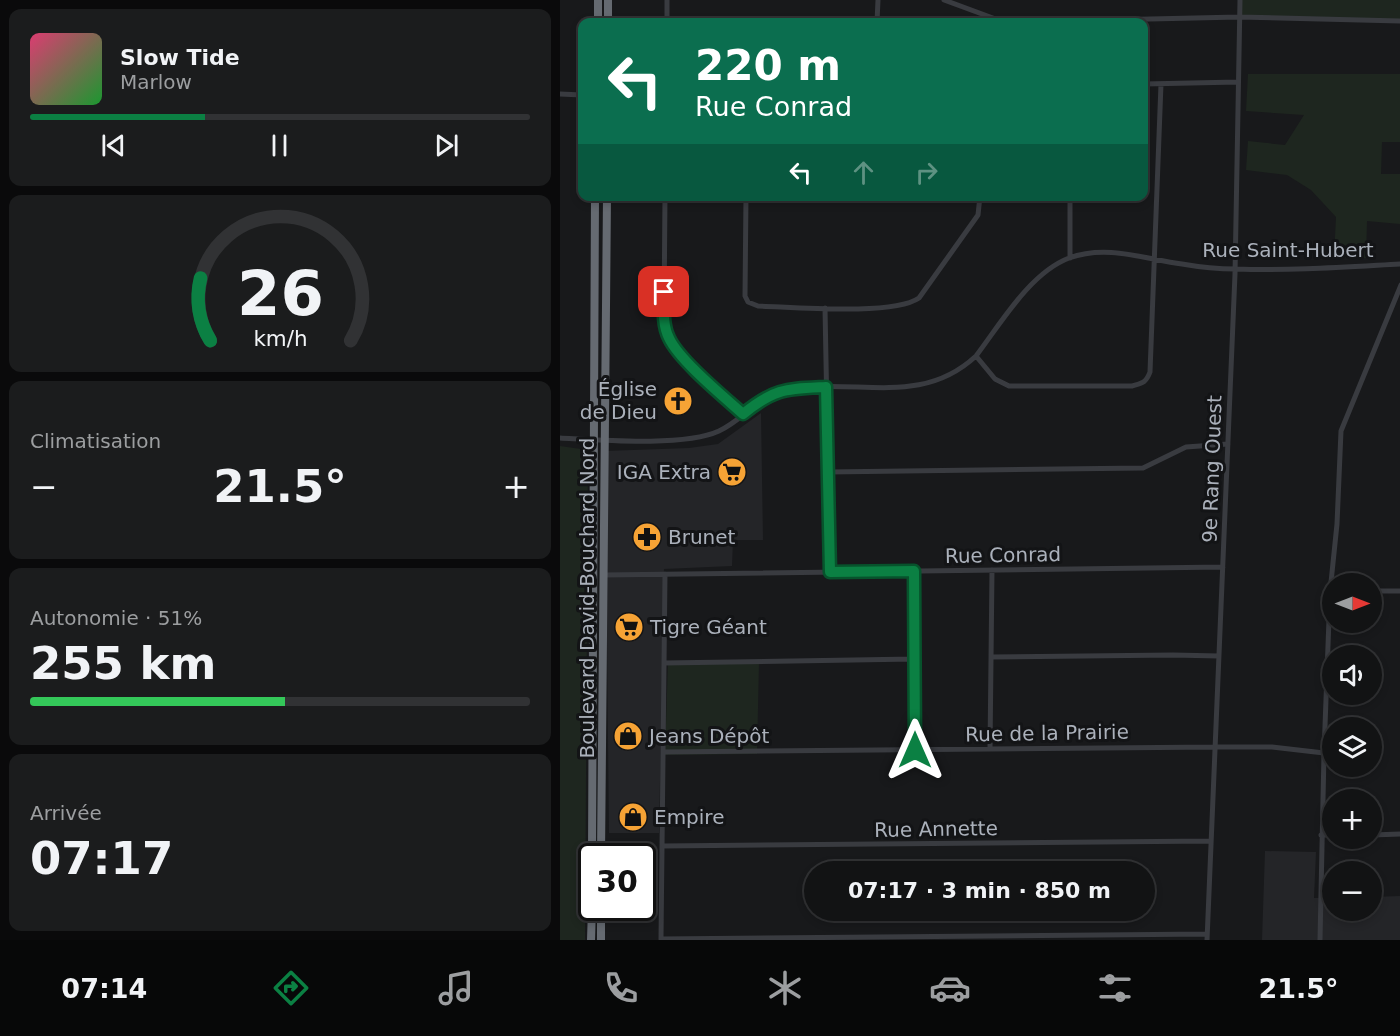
<!DOCTYPE html>
<html lang="fr">
<head>
<meta charset="utf-8">
<style>
	body { margin:0; font-family:"DejaVu Sans",sans-serif; background:#1b1c1d; color:#f1f3f6; height:100vh; display:flex; flex-direction:column; font-size:22px; white-space:nowrap }
	* { box-sizing:border-box; margin:0 }
	p { font-size:20px; color:#9c9ea0 }
	.icon { flex:none; width:33px; height:33px; fill:none; stroke:currentColor; stroke-width:2; stroke-linecap:round; stroke-linejoin:round }
	.map { position:relative; flex:1; overflow:hidden }
	.side { display:flex; flex-direction:column; gap:9px; padding:9px; background:#0a0a0b; width:560px }
	.side>* { flex:none }
	.guide { position:absolute; left:18px; top:18px; width:570px; height:183px; border-radius:12px; box-shadow:0 3px 9px #0003,0 0 0 2px #313234; background:#0b6e4f; color:#fff; overflow:hidden }
	.needle { width:39px; rotate:90deg }
	.controls { position:absolute; left:762px; top:573px; display:grid; gap:12px }
	.controls a { display:grid; place-items:center; width:60px; height:60px; border-radius:50%; background:#121314; box-shadow:0 3px 9px #0003,0 0 0 2px #313234; font-size:30px }
	.speed { position:absolute; left:18px; top:843px; display:flex; gap:12px; font-size:30px; font-weight:700; text-align:center }
	.speed>* { display:grid; place-content:center; width:78px; height:78px; border-radius:50%; background:#121314; box-shadow:0 3px 9px #0003,0 0 0 2px #313234; line-height:1 }
	.speed .limit { border:3px solid #111; border-radius:9px; background:#fff; color:#111 }
	.pin { position:absolute; display:grid; place-items:center; width:51px; height:51px; color:#fff; margin:-26px; border-radius:12px; box-shadow:0 3px 9px #0006 }
	.me { position:absolute; width:66px; margin:-33px; rotate:0deg; stroke-linejoin:round; filter:drop-shadow(0 0 4px #0008) }
	.turn { display:flex; align-items:center; gap:21px; height:126px; padding:0 18px; font-size:27px }
	.turn .icon { width:78px; height:78px; stroke-width:2.5 }
	.turn b { display:block; font-size:42px; line-height:51px }
	.lanes { display:flex; align-items:center; height:57px; padding:0 18px; background:#0003; justify-content:center; gap:30px; direction:ltr }
	.lanes .off { opacity:.35 }
	.big { font-size:45px; font-weight:800; line-height:1.1 }
	.side .widget { flex:1; display:flex; flex-direction:column; justify-content:center; gap:9px; min-width:0; padding:0 21px; border-radius:12px; background:#1b1c1d }
	.side .dial { align-items:center; gap:0 }
	.dial svg { height:156px; overflow:visible; fill:none; stroke:#313234; stroke-width:7; stroke-linecap:round; text-anchor:middle }
	.dial text { fill:#f1f3f6; stroke:none }
	.song { display:flex; align-items:center; gap:18px }
	.cover { width:72px; height:72px; border-radius:9px; background:linear-gradient(135deg,hsl(340 70% 55%),hsl(130 70% 35%)) }
	.played { height:6px; border-radius:3px; background:linear-gradient(90deg,#0b8043 35%,#313234 35%) }
	.keys { display:flex; justify-content:space-around; direction:ltr }
	.heat { display:flex; justify-content:space-between; align-items:center; font-size:33px; direction:ltr }
	.charge { height:9px; border-radius:4px; background:linear-gradient(90deg,#34c759 51%,#313234 0) }
	.trip { position:absolute; left:244px; top:861px; width:351px; height:60px; border-radius:30px; background:#121314; box-shadow:0 3px 9px #0003,0 0 0 2px #313234; font-weight:800; line-height:60px; text-align:center }
	.tab-bar { display:flex; height:96px; justify-content:space-around; align-items:center; background:#070808; color:#9c9ea0 }
	.tab-bar .icon { width:42px; height:42px }
	.tab-bar .active { color:#0b8043 }
	.tab-bar b { font-size:27px; color:#f1f3f6 }
	main { display:flex; flex:1; min-height:0 }
	.map>svg:first-child { display:block }
</style>
</head>
<body>
<main>
<section class="side">
<div class="widget">
<div class="song"><i class="cover"></i><div><b>Slow Tide</b><p>Marlow</p></div></div>
<div class="played"></div>
<div class="keys"><svg class="icon" aria-label="previous" viewBox="0 0 24 24"><path d="M18 5L8 12l10 7zM5 5v14"/></svg><svg class="icon" aria-label="pause" viewBox="0 0 24 24"><path d="M8 5v14M16 5v14"/></svg><svg class="icon" aria-label="next" viewBox="0 0 24 24"><path d="M6 5l10 7-10 7zM19 5v14"/></svg></div>
</div>
<div class="widget dial"><svg viewBox="0 0 100 80">
<path d="M14 69A42 42 0 1 1 86 69"/>
<path d="M14 69A42 42 0 0 1 9 37" stroke="#0b8043"/>
<text x="50" y="56" font-size="32" font-weight="700">26</text>
<text x="50" y="72" font-size="11">km/h</text>
</svg></div>
<div class="widget"><p>Climatisation</p>
<div class="heat"><a>−</a><b class="big">21.5°</b><a>+</a></div>
</div>
<div class="widget"><p>Autonomie · 51%</p><b class="big">255 km</b><div class="charge"></div></div>
<div class="widget"><p>Arrivée</p><b class="big">07:17</b></div>
</section>
<div class="map">
<svg width="841" height="940" viewBox="0 0 841 940">
	<rect width="100%" height="100%" fill="#18191b"/>
	<!-- built -->
	<path fill="#242528" d="M201 413 203 540H173L172 566 104 569 99 833H49L45 451 129 448 158 444Z
		M705 851 756 852 754 898H772V910H812V897L840 896V940H702Z"/>
	<!-- green -->
	<path fill="#1e261f" d="M681 0H840V21L679 17Z
		M688 74H840V142H822L821 174H840V224L807 221 806 258H774L776 217 751 190 727 175 686 170 688 141 725 145 744 115 686 111Z
		M0 446 28 450 25 940H0Z
		M108 662H199L197 754 105 755Z"/>
	<g fill="none" stroke-linecap="round" stroke-linejoin="round">
		<!-- minor -->
		<path stroke="#393b40" stroke-width="5" d="M384 0 441 21 451 22 679 17 841 21
			M107 22V0
			M317 22 318 0
			M584 84 678 82
			M0 94 22 95
			M105 196 104 315 108 337 117 352 183 414
			M186 196 185 296 188 302 198 306C233 307 333 316 359 298L418 215 420 196
			M510 196V258
			M265 308 270 572
			M416 356 435 379 449 386H572C582 383 586 383 590 372L601 84
			M0 438C39 440 124 447 159 431 186 418 197 396 229 390 296 377 360 408 416 356 441 323 470 273 509 258 547 244 585 259 622 264 639 267 659 269 676 269 731 271 786 267 841 264
			M268 472 583 468 626 447 668 444
			M354 571 355 750
			M105 574 101 939 647 934
			M43 575 663 567
			M812 591H841
			M431 657 613 655 659 656
			M104 663 354 659
			M430 749 432 570
			M103 752 655 747H712L764 753
			M761 835H772
			M812 835 841 834
			M102 846 651 841
			M647 940 675 274 680 0
			M760 940 764 753 770 592 777 524 781 431 841 285"/>
		<!-- highway -->
		<path stroke="#656a71" stroke-width="8" d="M38 22V0
			M48 22V0
			M32 856 35 196
			M41 856 47 196
			M31 940 32 908
			M41 940V908"/>
	</g>
	<g fill="none" stroke-linecap="round" stroke-linejoin="round">
		<!-- route casing -->
		<g stroke="#07532c" stroke-width="15">
			<path id="route" d="M104 292C104 307 102 324 109 338 119 360 164 397 183 414 215 388 226 389 266 387L270 572 354 571 355 750"/>
		</g>
		<!-- route -->
		<use href="#route" stroke="#0b8043" stroke-width="10"/>
	</g>
	<!-- icons -->
	<defs>
		<g id="church-disc" transform="scale(1.5)"><circle r="9.5" fill="#f6a335" stroke="#131416"/><path d="M-1.2-6h2.4v3.5h3.3v2.4h-3.3V6h-2.4V-.1h-3.3v-2.4h3.3Z" fill="#111"/></g>
		<g id="supermarket-disc" transform="scale(1.5)"><circle r="9.5" fill="#f6a335" stroke="#131416"/><path d="M-6-5.5h2.5l.6 2H6L4.5 2H-2.5L-4.4-4H-6ZM-1.5 3.2a1.3 1.3 0 1 0 .1 0ZM3 3.2a1.3 1.3 0 1 0 .1 0Z" fill="#111"/></g>
		<g id="pharmacy-disc" transform="scale(1.5)"><circle r="9.5" fill="#f6a335" stroke="#131416"/><path d="M-2-6h4v4h4v4h-4v4h-4v-4h-4v-4h4Z" fill="#111"/></g>
		<g id="shop-disc" transform="scale(1.5)"><circle r="9.5" fill="#f6a335" stroke="#131416"/><path d="M-5-2.5h2.3a2.7 3.5 0 0 1 5.4 0H5L5.5 6h-11ZM-1.5-2.5h3a1.5 2.3 0 0 0-3 0Z" fill="#111"/></g>
	</defs>
	<g fill-rule="evenodd">
		<use href="#church-disc" x="118" y="401"/>
		<use href="#supermarket-disc" x="172" y="472"/>
		<use href="#pharmacy-disc" x="87" y="537"/>
		<use href="#supermarket-disc" x="69" y="627"/>
		<use href="#shop-disc" x="68" y="736"/>
		<use href="#shop-disc" x="73" y="817"/>
	</g>
	<g text-anchor="middle" stroke-width="6" stroke-linejoin="round" paint-order="stroke">
		<!-- street labels -->
		<g font-size="20" fill="#abb1bb" stroke="#131416">
			<text x="728" y="257">Rue Saint-Hubert</text>
			<text transform="translate(652 469) rotate(-88)" y="7">9e Rang Ouest</text>
			<text transform="translate(443 555) rotate(-1)" y="7">Rue Conrad</text>
			<text transform="translate(27 598) rotate(-90)" y="7">Boulevard David-Bouchard Nord</text>
			<text transform="translate(487 733) rotate(-1)" y="7">Rue de la Prairie</text>
			<text transform="translate(376 829) rotate(-1)" y="7">Rue Annette</text>
		</g>
		<!-- poi labels -->
		<g font-size="20" fill="#abb1bb" stroke="#131416" text-anchor="start">
			<text x="97" y="396" text-anchor="end">Église<tspan x="97" dy="23">de Dieu</tspan></text>
			<text x="151" y="479" text-anchor="end">IGA Extra</text>
			<text x="108" y="544">Brunet</text>
			<text x="90" y="634">Tigre Géant</text>
			<text x="89" y="743">Jeans Dépôt</text>
			<text x="94" y="824">Empire</text>
		</g>
	</g>
</svg>
<div class="controls">
<a><svg class="needle" viewBox="-14 -14 28 28"><path d="M0-13l5 13h-10z" fill="#e53935"/><path d="M0 13l5-13h-10z" fill="#9c9ea0"/></svg></a>
<a><svg class="icon" aria-label="sound" viewBox="0 0 24 24"><path d="M4 9h4l5-4v14l-5-4H4zM17 9q2 3 0 6"/></svg></a>
<a><svg class="icon" aria-label="layers" viewBox="0 0 24 24"><path d="M12 4l9 5-9 5-9-5zM3 14l9 5 9-5"/></svg></a>
<a>+</a>
<a>−</a>
</div>
<div class="speed"><div class="limit">30</div></div>
<div class="pin" style="left:104px;top:292px;background:#d93025"><svg class="icon" aria-label="arrive" viewBox="0 0 24 24"><path d="M6 21V4h12l-3 4 3 4H6"/></svg></div>
<svg class="me" style="left:355px;top:750px" viewBox="-20 -20 40 40"><path d="M0-17L14 15 0 8-14 15z" fill="#0b8043" stroke="#fff" stroke-width="4"/></svg>
<div class="trip">07:17 · 3 min · 850 m</div>
<div class="guide">
<div class="turn"><svg class="icon" aria-label="left" viewBox="0 0 24 24"><path d="M17 20v-9H6M10 6l-5 5 5 5"/></svg><div><b>220 m</b>Rue Conrad</div></div>
<div class="lanes"><svg class="icon" aria-label="left" viewBox="0 0 24 24"><path d="M17 20v-9H6M10 6l-5 5 5 5"/></svg><svg class="icon off" aria-label="ahead" viewBox="0 0 24 24"><path d="M12 20V5M6 11l6-6 6 6"/></svg><svg class="icon off" aria-label="right" viewBox="0 0 24 24"><path d="M7 20v-9h11M14 6l5 5-5 5"/></svg></div>
</div>
</div>
</main>
<nav class="tab-bar">
<b>07:14</b>
<svg class="icon active" aria-label="directions" viewBox="0 0 24 24"><path d="M12 3l9 9-9 9-9-9zM9 14v-3h6M13 9l2 2-2 2"/></svg>
<svg class="icon" aria-label="music" viewBox="0 0 24 24"><path d="M9 18V5l10-2v13"/><circle cx="6" cy="18" r="3"/><circle cx="16" cy="16" r="3"/></svg>
<svg class="icon" aria-label="phone" viewBox="0 0 24 24"><path d="M5 4h4l2 5-3 2q2 4 5 5l2-3 5 2v4C11 20 4 13 5 4z"/></svg>
<svg class="icon" aria-label="climate" viewBox="0 0 24 24"><path d="M12 3v18M4 7l16 10M4 17L20 7"/></svg>
<svg class="icon" aria-label="car" viewBox="0 0 24 24"><path d="M5 17H2v-5l4-1 3-4h7l3 4 3 1v5h-3M9 17h6M6 11h13"/><circle cx="7" cy="17" r="2"/><circle cx="17" cy="17" r="2"/></svg>
<svg class="icon" aria-label="filters" viewBox="0 0 24 24"><path d="M4 7h16M4 17h16"/><circle cx="9" cy="7" r="2"/><circle cx="15" cy="17" r="2"/></svg>
<b>21.5°</b>
</nav>
</body>
</html>
